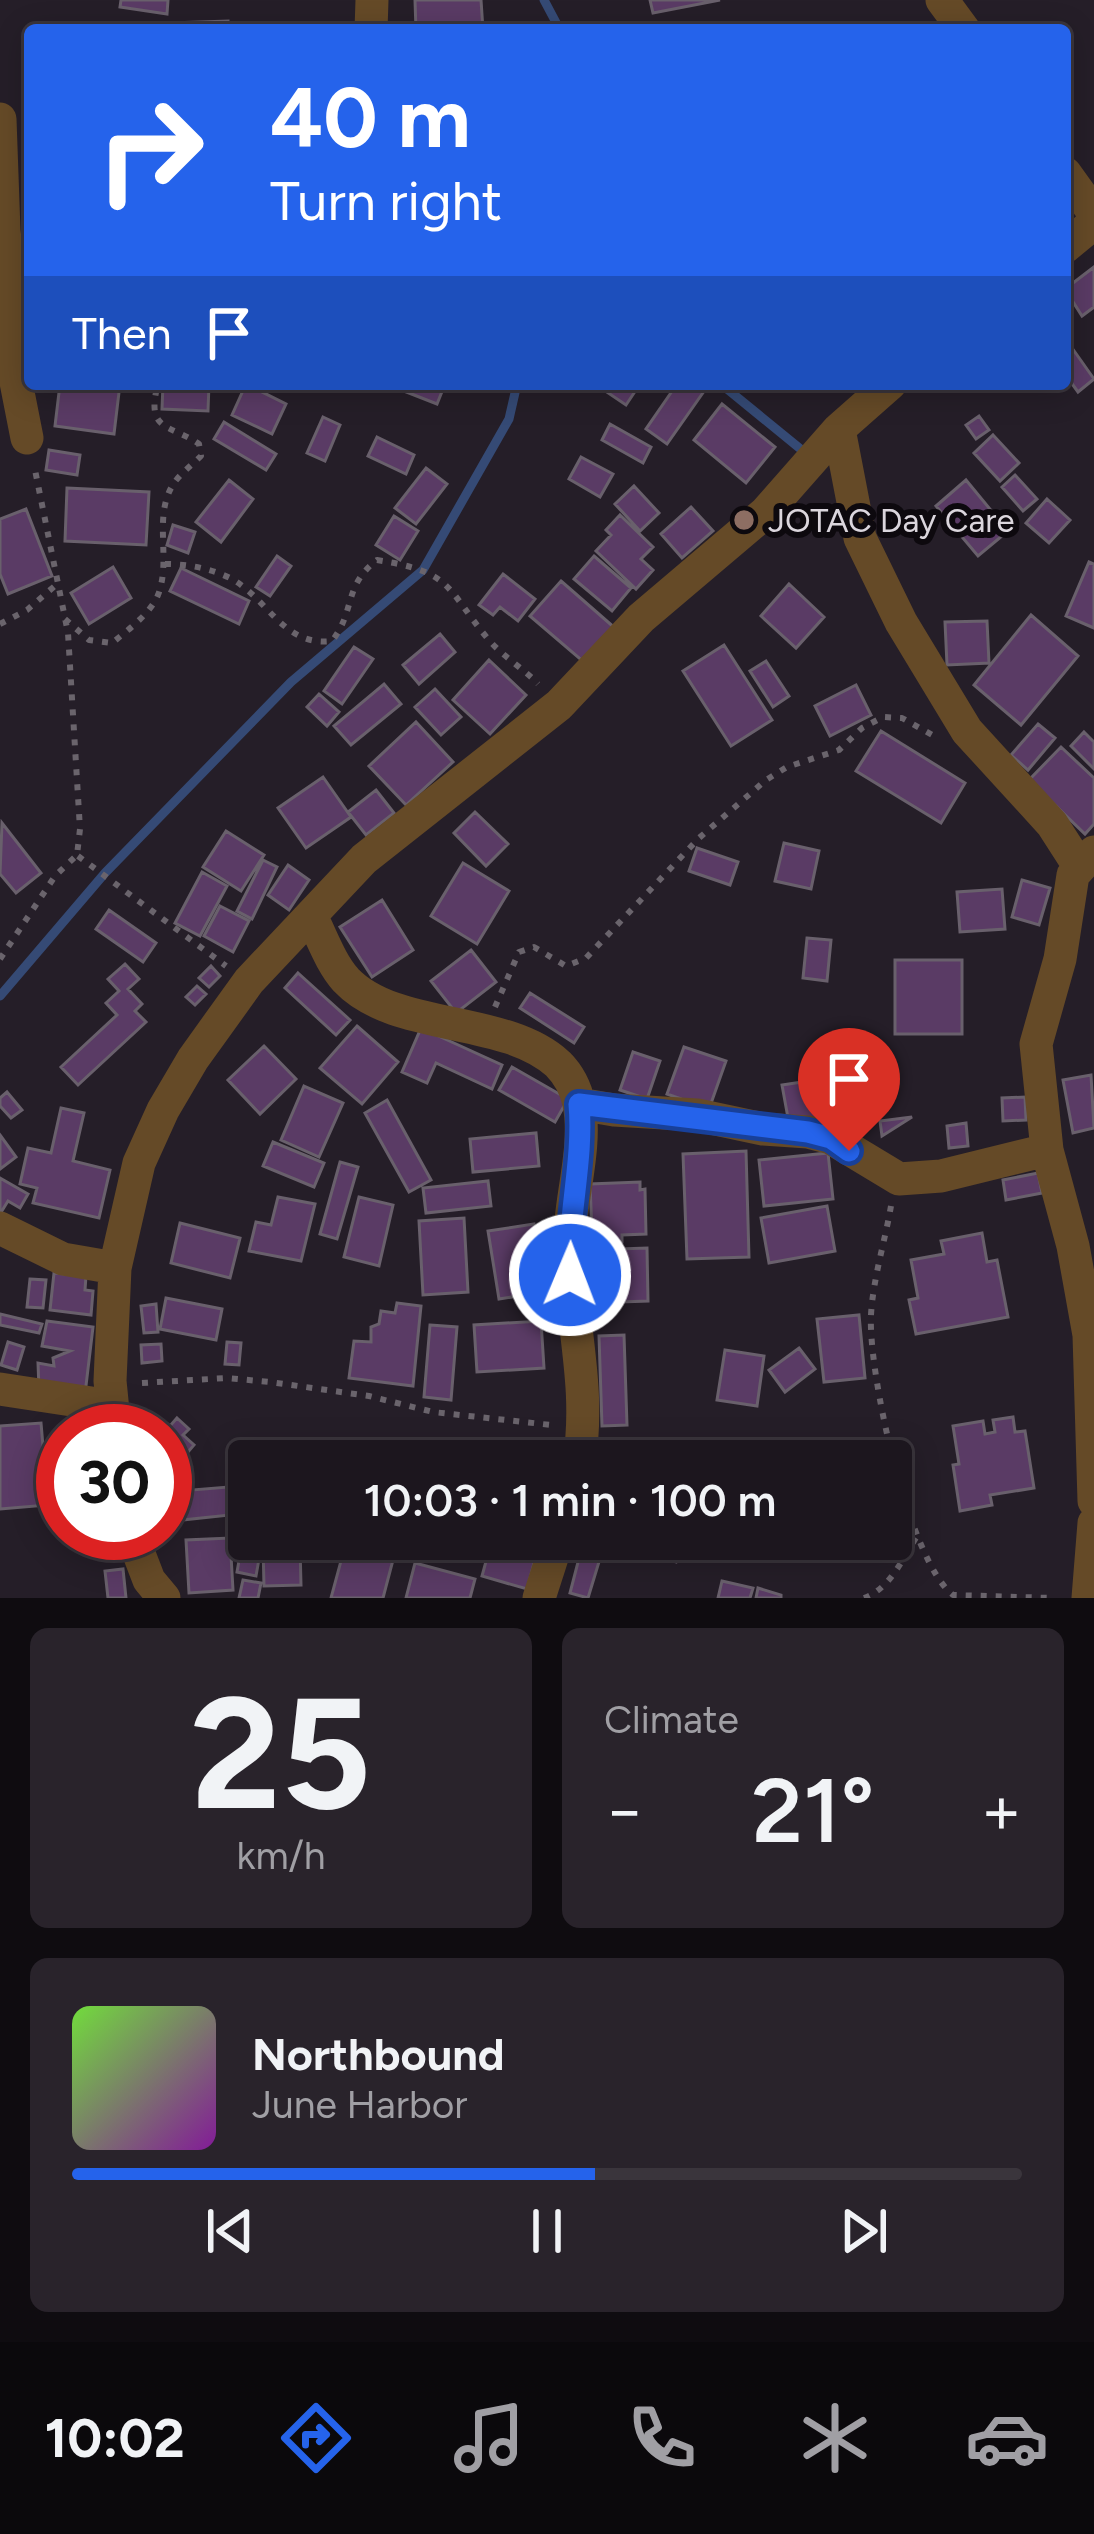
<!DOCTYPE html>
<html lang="en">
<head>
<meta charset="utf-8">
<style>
	body { margin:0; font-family:Figtree,sans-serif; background:#29232b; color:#f1f3f6; height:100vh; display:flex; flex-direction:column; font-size:45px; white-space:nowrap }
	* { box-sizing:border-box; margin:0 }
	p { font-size:39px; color:#a09fa4 }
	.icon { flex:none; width:66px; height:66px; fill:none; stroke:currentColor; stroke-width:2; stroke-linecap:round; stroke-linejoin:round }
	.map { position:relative; height:1598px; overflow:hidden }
	.sheet { display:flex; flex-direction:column; gap:30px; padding:30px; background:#0f0c10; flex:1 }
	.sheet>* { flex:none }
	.hud { position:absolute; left:24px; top:24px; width:1047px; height:366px; border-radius:12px; box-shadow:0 6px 30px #0003,0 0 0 3px #3a353c; background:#2563eb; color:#fff; overflow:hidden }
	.speed { position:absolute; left:36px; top:1404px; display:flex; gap:24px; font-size:60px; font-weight:700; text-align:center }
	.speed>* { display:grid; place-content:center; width:156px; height:156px; border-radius:50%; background:#1c161e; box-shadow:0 6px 30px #0003,0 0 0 3px #3a353c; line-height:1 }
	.speed .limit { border:18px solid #d22; background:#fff; color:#111 }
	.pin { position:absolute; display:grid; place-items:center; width:102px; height:102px; color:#fff; margin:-123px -51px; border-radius:50% 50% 50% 0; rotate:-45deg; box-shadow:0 0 12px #0007 }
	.pin .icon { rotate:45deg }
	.me { position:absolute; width:132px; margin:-66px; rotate:1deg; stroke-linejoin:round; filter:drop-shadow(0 0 9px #0008) }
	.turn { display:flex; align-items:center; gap:42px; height:252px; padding:0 48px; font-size:54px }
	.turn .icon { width:156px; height:156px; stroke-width:2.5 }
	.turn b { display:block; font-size:84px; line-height:102px }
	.then { display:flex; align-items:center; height:114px; padding:0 48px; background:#0003; gap:24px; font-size:45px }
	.big { font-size:90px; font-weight:600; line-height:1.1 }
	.sheet .widget { flex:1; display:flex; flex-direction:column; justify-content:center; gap:18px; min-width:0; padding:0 42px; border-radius:18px; background:#29232b }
	.sheet .dial { align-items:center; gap:0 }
	.dial b { font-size:156px; line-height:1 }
	.song { display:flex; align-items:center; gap:36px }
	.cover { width:144px; height:144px; border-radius:18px; background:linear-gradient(135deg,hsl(100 70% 55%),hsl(290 70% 35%)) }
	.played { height:12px; border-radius:6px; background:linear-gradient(90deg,#2563eb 55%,#3a353c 55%) }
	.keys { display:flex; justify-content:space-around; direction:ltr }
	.heat { display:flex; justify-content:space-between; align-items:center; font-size:66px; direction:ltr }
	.sheet .tiles { flex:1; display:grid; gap:30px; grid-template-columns:1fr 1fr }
	.widget:last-child { grid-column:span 2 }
	.trip { position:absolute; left:228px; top:1440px; width:684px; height:120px; border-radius:12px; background:#1c161e; box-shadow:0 6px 30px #0003,0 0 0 3px #3a353c; font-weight:600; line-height:120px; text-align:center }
	.tab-bar { display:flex; height:192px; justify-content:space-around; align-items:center; background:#0b090c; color:#a09fa4 }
	.tab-bar .icon { width:84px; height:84px }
	.tab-bar .selected { color:#2563eb }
	.tab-bar b { font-size:54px; color:#f1f3f6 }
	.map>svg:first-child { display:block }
</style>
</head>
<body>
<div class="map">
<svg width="1094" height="1598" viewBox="0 0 1094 1598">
	<rect width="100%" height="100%" fill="#251e28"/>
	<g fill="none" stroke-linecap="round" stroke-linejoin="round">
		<!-- stream -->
		<path stroke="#354a75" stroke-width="9" d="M544 0 560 30
			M721 384 803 451
			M0 996 105 873 291 682 423 570 509 419 517 384"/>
	</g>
	<!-- building -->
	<path fill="#5a3b65" stroke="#69606c" stroke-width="3" d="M121 0H168L167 14 120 7Z
		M415 0H481L483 30H416Z
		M650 0H720L653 13Z
		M228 21V30H172L171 23Z
		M1094 267V307L1082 316 1065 289Z
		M1065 338 1094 379 1078 392 1065 374Z
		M60 384H120L114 434 55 426Z
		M163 384H209L208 411 162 409Z
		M246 384 286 404 272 434 232 415Z
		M386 384H445L437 404Z
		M595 384H640L626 405Z
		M677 384 707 387 667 444 646 429Z
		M722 404 775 447 746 483 694 440Z
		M979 416 989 430 976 439 966 425Z
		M323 417 340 425 325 461 307 453Z
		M224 422 276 454 266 470 214 439Z
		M610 424 651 447 643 463 602 440Z
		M993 435 1019 463 1000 481 974 453Z
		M377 437 414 455 406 474 368 456Z
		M49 450 80 455 77 475 46 470Z
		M581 457 613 474 600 497 569 479Z
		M426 468 447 484 416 524 395 508Z
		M1015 475 1037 499 1023 511 1002 487Z
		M229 480 253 499 221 542 196 522Z
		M966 480 1008 531 978 556 936 506Z
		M634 486 659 513 640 531 615 504Z
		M67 488 149 492 146 545 65 541Z
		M1047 499 1070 520 1049 543 1026 523Z
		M691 507 713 531 682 558 661 534Z
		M26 509 52 576 8 594 0 574V519Z
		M620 515 653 547 641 559 653 570 636 589 596 551 611 535 606 530Z
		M394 516 418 531 400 560 376 545Z
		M173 525 195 532 188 553 167 545Z
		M277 556 291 566 270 596 256 587Z
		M594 556 631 588 612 611 574 579Z
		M1089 562 1094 564V628L1066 616Z
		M113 567 131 598 89 624 71 593Z
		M181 568 249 601 239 624 170 591Z
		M503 574 535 599 518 621 500 607 493 615 479 605Z
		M561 581 616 629 586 664 530 616Z
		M789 584 824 617 796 648 761 616Z
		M1031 615 1078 656 1021 725 974 685Z
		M987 621 989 663 947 665 945 622Z
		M440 634 455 652 419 684 403 665Z
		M724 645 772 720 731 746 683 671Z
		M354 647 373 659 342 704 324 691Z
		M489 660 526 695 490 734 453 700Z
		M766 661 789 696 773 707 750 671Z
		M384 684 401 704 351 745 334 726Z
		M856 685 871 715 830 736 815 706Z
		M435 689 461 717 441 735 415 707Z
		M319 694 339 712 327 726 307 707Z
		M416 722 453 762 406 805 369 766Z
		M1038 724 1055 738 1028 770 1011 755Z
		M881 731 965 783 941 823 856 771Z
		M1084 732 1094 742V769L1071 746Z
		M1061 747 1094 778V824L1085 834 1029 780Z
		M323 777 351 817 306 848 278 808Z
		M376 790 394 813 366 835 348 812Z
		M475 812 508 844 486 866 454 833Z
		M2 823 41 873 16 893 0 874Z
		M226 831 264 855 241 891 203 867Z
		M784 843 819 851 811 889 775 881Z
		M697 848 738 862 730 885 689 871Z
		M263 860 277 867 252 919 237 911Z
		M463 863 509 891 477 944 431 916Z
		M288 865 309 880 289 910 268 895Z
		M202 872 227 886 200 936 175 923Z
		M1022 880 1050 888 1039 925 1012 917Z
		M1002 889 1005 929 960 932 957 892Z
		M382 900 413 950 372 977 340 927Z
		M220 906 249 921 233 952 204 936Z
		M109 910 156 943 143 962 96 929Z
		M807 938 831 940 827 981 803 978Z
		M471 950 496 982 456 1013 431 981Z
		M895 960H962V1034H895Z
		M125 964 139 979 128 989 142 1004 135 1011 146 1022 78 1085 61 1067 117 1015 106 1003 119 991 108 979Z
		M211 966 220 976 209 987 199 978Z
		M298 973 350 1020 336 1035 285 988Z
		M197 986 206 994 195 1005 186 997Z
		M530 993 584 1027 574 1043 520 1008Z
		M357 1026 398 1062 362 1104 320 1068Z
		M421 1028 502 1065 492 1089 436 1063 427 1083 402 1072Z
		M264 1046 296 1079 260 1114 228 1080Z
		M684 1047 726 1061 709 1109 667 1094Z
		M633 1052 660 1061 647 1099 620 1090Z
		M512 1067 568 1099 555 1122 499 1090Z
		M1091 1075 1094 1128 1073 1133 1063 1080Z
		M842 1076 853 1142 788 1118 782 1085Z
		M304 1086 343 1103 319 1157 281 1140Z
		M7 1092 22 1110 11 1118 0 1106V1098Z
		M1025 1097 1026 1120 1003 1121 1002 1098Z
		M387 1100 431 1180 409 1192 365 1113Z
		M61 1108 84 1113 73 1161 110 1170 99 1218 33 1203 37 1188 20 1184 28 1148 51 1153Z
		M912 1117 882 1136 880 1121Z
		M966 1123 968 1146 949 1148 947 1126Z
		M536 1133 539 1166 473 1172 470 1139Z
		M0 1135 16 1157 0 1169Z
		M273 1142 324 1163 314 1187 263 1166Z
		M746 1151 749 1257 687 1259 683 1154Z
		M828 1153 833 1199 764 1206 759 1160Z
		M340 1162 358 1167 337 1239 320 1234Z
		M1038 1173 1042 1193 1006 1200 1003 1180Z
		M0 1178 28 1194 20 1208 8 1201 0 1214Z
		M488 1181 491 1206 426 1213 423 1188Z
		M640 1182V1190L645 1189 646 1234 622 1235V1242L602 1243 601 1232H592L590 1184Z
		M278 1197 315 1204 301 1261 249 1251 256 1222 271 1225Z
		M359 1197 393 1205 379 1266 344 1257Z
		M827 1206 835 1251 769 1263 761 1218Z
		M464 1218 468 1292 423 1295 419 1221Z
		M180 1223 240 1238 230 1278 171 1263Z
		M534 1224 545 1292 499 1299 488 1231Z
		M982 1233 987 1262 997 1260 1008 1317 916 1334 909 1300 918 1298 911 1260 944 1254 941 1241Z
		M647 1248 648 1301 591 1303 589 1250Z
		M54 1273 86 1276 85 1290 93 1291 91 1315 50 1310Z
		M30 1279 46 1280 43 1308 27 1307Z
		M166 1298 222 1309 216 1340 160 1329Z
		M397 1303 421 1306 413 1386 349 1378 354 1341 371 1342V1327L379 1324 381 1311 395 1313Z
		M156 1304 158 1332 144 1333 141 1306Z
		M0 1314 42 1324 39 1333 0 1325Z
		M859 1315 865 1378 824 1382 817 1319Z
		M47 1321 93 1327 85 1394 39 1389 38 1363 54 1366 53 1358 70 1351 42 1346Z
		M541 1321 544 1368 477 1372 474 1325Z
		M430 1325 457 1327 451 1400 424 1397Z
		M624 1335 627 1425 602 1426 599 1336Z
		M8 1342 24 1347 17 1370 1 1365Z
		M227 1342 241 1343 239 1365 225 1364Z
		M161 1344 162 1361 142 1363 141 1345Z
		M799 1348 815 1369 785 1392 769 1370Z
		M725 1350 764 1356 757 1406 717 1400Z
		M1013 1417 1015 1432 1025 1431 1034 1488 990 1495 992 1505 960 1511 953 1465 959 1464 953 1426 983 1421 985 1434 995 1432 993 1420Z
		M177 1418 189 1429 183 1435 194 1445 182 1459 165 1443V1431H157L165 1422 170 1426Z
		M41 1423 48 1505 0 1509V1426Z
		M241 1444 276 1446 275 1461H249V1467L239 1466Z
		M446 1449 547 1458V1461H445Z
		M249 1484V1537H246L244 1485Z
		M228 1487 230 1515 182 1520 179 1491Z
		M93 1533H115L120 1549 101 1556Z
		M230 1538 233 1590 189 1593 186 1540Z
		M413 1539H466L463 1557 411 1546Z
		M584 1539H679L682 1540 676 1562 605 1542 588 1598 570 1593Z
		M827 1539H871L872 1555 827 1557Z
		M491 1543 536 1556 527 1589 482 1576Z
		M263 1546H300L301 1585 264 1586Z
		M345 1546 393 1560 383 1598H331Z
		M240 1555 259 1559 256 1576 237 1572Z
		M415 1563 475 1579 470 1598H406Z
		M123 1569 126 1598H108L105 1571Z
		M243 1580 261 1583 258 1598H239Z
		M722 1581 753 1588 750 1598H718Z
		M758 1588 781 1595V1598H756Z"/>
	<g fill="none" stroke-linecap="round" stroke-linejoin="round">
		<!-- path -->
		<path stroke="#6a646c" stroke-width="6" stroke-dasharray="6 9" stroke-linecap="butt" d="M165 564C187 564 209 568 230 578 268 598 283 647 332 641 356 610 343 586 377 560 453 572 445 587 488 639 502 656 523 668 538 684
			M65 619 89 640 112 643C128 630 150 614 158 595 172 559 152 516 174 483 181 473 193 464 201 456L199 444C170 424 145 432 158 384
			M0 624 27 610 57 584
			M78 856 226 966
			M0 959 55 876 77 855 80 829 68 633 34 465
			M495 1007 519 952 534 947 566 966 586 958 699 838 766 780 787 767 839 750 862 728 883 717 902 718 934 736
			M891 1206C885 1241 873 1279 871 1315 868 1373 909 1561 953 1595L1053 1598
			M142 1383 227 1378 270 1382 369 1396 433 1412 551 1425
			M864 1598C890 1589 903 1558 917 1536"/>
		<!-- minor -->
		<path stroke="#654a27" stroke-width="33" d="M942 0 964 30
			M371 30 372 0
			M0 119 4 231 15 323V377L27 438
			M1065 173 1094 213
			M1065 247 1094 223
			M839 429 860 538 901 622 967 731 1052 824 1079 866
			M1094 852 1073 875 1060 959 1036 1044 1047 1150 1073 1246 1089 1335 1094 1501
			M311 916C322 937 330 962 346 980 395 1032 505 1015 558 1064 569 1075 576 1089 579 1104 588 1148 568 1205 569 1251 571 1322 591 1389 579 1461
			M579 1104 614 1110 697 1115 763 1129 808 1132 831 1138 899 1179 941 1176 1047 1150
			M0 1228 63 1259 115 1268
			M0 1389 111 1406
			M115 1431 110 1381 115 1268 139 1163 163 1110 193 1059 249 981 364 859 559 705 641 618 766 512 839 429 890 384
			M131 1533 149 1580 164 1598
			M539 1598 558 1539
			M1088 1598 1094 1523"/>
	</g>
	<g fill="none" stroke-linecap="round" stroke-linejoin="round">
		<!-- route casing -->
		<g stroke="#184099" stroke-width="30">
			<path id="route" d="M570 1275C567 1217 584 1160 579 1104L808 1132 831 1138 849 1151"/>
		</g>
		<!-- route -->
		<use href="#route" stroke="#2563eb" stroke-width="21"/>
	</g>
	<!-- markers -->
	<circle fill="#8d6e63" stroke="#0d090e" stroke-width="4.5" cx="744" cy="520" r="12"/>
	<g text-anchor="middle" stroke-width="12" stroke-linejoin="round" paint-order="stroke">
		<!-- poi labels -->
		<g font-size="33" fill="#dbd6dd" stroke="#0d090e" text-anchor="start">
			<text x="768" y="532">JOTAC Day Care</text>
		</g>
	</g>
</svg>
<div class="speed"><div class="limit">30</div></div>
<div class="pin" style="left:849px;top:1151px;background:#d93025"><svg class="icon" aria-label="arrive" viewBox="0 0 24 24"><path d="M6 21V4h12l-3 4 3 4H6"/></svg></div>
<svg class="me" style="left:570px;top:1275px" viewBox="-20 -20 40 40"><circle r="17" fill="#2563eb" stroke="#fff" stroke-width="3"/><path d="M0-11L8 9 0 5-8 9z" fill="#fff"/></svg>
<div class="trip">10:03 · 1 min · 100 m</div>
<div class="hud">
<div class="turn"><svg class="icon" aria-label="right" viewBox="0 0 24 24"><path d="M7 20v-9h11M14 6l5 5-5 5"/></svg><div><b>40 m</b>Turn right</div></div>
<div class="then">Then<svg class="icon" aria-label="arrive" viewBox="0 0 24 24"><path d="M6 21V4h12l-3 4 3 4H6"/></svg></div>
</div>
</div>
<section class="sheet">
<div class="tiles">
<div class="widget dial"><b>25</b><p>km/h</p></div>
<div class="widget"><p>Climate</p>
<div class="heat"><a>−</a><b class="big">21°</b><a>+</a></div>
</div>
<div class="widget">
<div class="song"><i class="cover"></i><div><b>Northbound</b><p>June Harbor</p></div></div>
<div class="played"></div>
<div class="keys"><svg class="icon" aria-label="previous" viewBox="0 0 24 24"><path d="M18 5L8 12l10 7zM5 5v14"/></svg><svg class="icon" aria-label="pause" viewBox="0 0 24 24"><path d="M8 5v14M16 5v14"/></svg><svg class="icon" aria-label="next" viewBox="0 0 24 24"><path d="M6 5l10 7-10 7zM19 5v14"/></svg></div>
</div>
</div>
</section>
<nav class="tab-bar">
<b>10:02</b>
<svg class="icon selected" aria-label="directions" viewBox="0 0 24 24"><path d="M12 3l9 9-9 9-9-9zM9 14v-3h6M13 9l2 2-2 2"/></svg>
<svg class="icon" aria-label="music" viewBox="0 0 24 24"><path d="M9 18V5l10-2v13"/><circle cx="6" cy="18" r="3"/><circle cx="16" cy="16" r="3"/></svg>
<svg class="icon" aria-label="phone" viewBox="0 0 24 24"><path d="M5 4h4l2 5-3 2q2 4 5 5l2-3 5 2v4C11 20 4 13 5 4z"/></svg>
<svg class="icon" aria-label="climate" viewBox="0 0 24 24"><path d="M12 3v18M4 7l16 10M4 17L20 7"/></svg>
<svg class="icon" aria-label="car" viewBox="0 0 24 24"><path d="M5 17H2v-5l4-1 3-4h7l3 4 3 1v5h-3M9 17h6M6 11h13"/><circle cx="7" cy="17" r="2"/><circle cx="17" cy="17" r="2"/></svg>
</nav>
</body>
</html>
